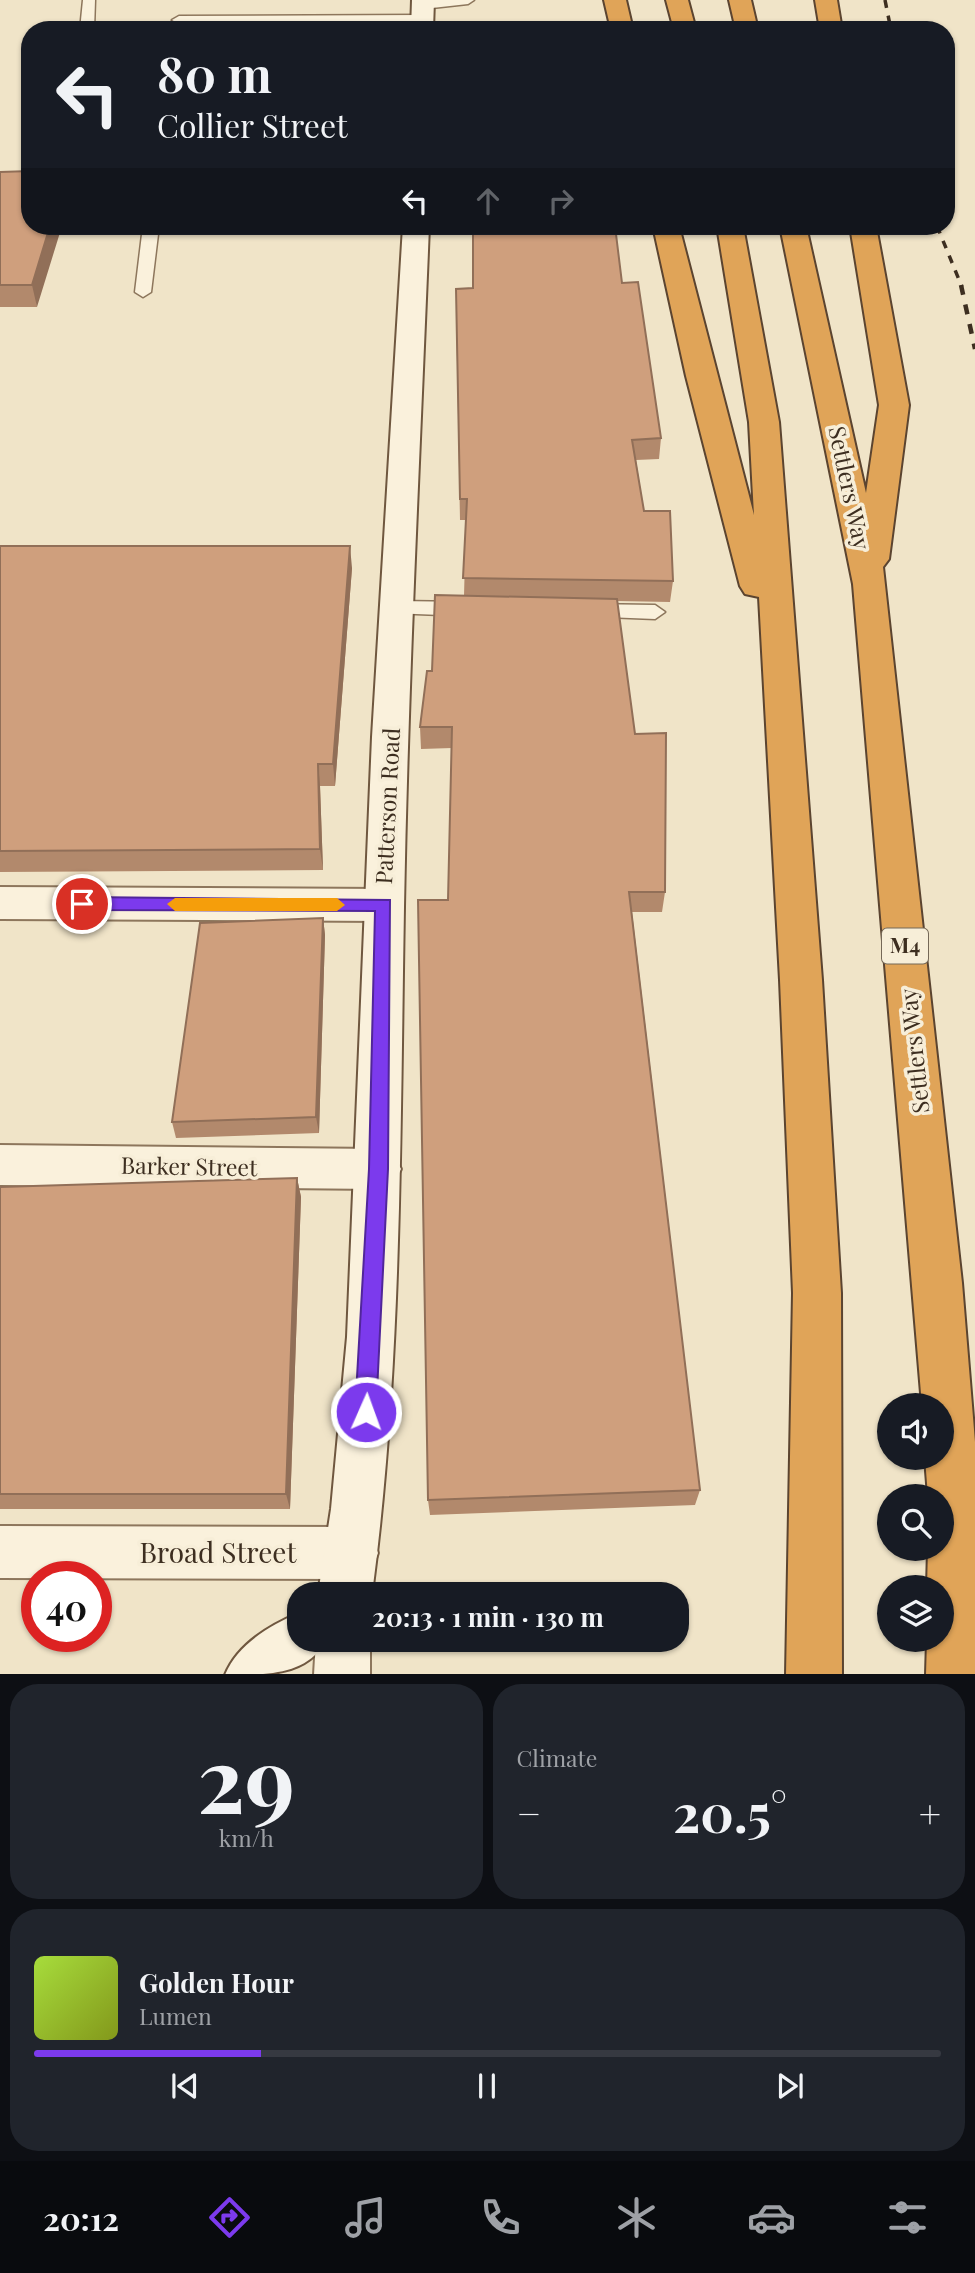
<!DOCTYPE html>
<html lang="en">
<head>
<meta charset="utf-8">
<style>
	body { margin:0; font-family:"Playfair Display",serif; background:#20242c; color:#f1f3f6; height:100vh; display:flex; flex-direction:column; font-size:26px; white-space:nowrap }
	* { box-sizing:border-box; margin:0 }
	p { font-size:23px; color:#9ea1a6 }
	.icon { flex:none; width:38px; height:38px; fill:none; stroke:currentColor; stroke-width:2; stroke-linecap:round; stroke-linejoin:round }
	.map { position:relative; height:1674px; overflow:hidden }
	.sheet { display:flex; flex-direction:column; gap:10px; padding:10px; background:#0d0f14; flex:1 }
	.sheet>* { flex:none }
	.hud { position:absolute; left:21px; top:21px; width:934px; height:214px; border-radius:28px; box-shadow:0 2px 5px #0004; background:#171b24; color:#f1f3f6; overflow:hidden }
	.fabs { position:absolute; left:877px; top:1393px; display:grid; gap:14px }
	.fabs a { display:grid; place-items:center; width:77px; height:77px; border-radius:50%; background:#171b24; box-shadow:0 2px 5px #0004; font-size:35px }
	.speed { position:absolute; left:21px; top:1561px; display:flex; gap:14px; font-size:35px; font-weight:700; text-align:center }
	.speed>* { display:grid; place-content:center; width:91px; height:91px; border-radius:50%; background:#171b24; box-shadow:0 2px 5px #0004; line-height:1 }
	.speed .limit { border:10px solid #d22; background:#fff; color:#111 }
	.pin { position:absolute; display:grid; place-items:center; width:60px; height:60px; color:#fff; margin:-30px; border:4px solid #fff; border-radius:50%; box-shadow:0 2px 7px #0007 }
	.me { position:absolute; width:77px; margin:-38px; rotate:2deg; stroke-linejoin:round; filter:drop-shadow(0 0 5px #0008) }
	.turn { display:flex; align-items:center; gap:24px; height:147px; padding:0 21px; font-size:32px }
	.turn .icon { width:91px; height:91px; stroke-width:2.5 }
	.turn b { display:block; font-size:49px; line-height:60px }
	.lanes { display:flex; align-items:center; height:66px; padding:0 21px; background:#0003; justify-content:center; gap:35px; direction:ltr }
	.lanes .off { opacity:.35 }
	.big { font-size:52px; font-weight:700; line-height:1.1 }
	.sheet .tile { flex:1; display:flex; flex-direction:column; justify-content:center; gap:10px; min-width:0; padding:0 24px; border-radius:28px; background:#20242c }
	.sheet .dial { align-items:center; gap:0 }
	.dial b { font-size:91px; line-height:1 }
	.song { display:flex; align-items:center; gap:21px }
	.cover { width:84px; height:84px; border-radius:10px; background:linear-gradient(135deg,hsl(80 70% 55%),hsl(70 70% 35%)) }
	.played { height:7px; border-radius:4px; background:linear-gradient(90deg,#7c3aed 25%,#363941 25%) }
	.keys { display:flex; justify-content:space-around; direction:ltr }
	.heat { display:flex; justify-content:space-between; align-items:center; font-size:38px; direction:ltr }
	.sheet .tiles { flex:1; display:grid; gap:10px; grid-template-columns:1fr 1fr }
	.tile:last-child { grid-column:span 2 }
	.trip { position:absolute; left:287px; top:1582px; width:402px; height:70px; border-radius:28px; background:#171b24; box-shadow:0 2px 5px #0004; font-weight:700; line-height:70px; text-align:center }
	.tabs { display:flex; height:112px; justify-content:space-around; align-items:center; background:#090b0e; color:#9ea1a6 }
	.tabs .icon { width:49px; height:49px }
	.tabs .active { color:#7c3aed }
	.tabs b { font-size:32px; color:#f1f3f6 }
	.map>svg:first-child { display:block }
</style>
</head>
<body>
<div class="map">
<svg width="975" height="1675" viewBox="0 0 975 1675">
	<rect width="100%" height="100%" fill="#f0e4c8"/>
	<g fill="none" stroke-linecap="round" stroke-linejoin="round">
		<!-- lane casing -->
		<g stroke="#8d765c" stroke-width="3">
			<path id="lane" d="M83 0H95L94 30H80Z
				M433 0H474L468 4 423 9 417 5Z
				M422 15 427 16V22L179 24 172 20 179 16Z
				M143 226H159L151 292 143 297 135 292Z
				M398 601 466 602 476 609 466 616 391 613 388 608Z
				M588 604 655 605 665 612 655 619 581 616 578 611 581 606Z"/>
		</g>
		<!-- street casing -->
		<g stroke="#8d765c" stroke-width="4">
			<path id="street" d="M0 887 384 889 398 894 404 905 398 916 384 921 0 919Z
				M0 1145 378 1149 394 1155 401 1169 394 1183 378 1189 0 1185Z
				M0 1526 352 1527 371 1534 378 1553 371 1572 352 1579 0 1578Z
				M316 1640H370V1675H314Z"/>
		</g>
		<!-- secondary casing -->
		<g stroke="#6f573f" stroke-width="4">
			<path id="secondary" d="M412 0H434L433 30H411Z
				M403 226H429C420 453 408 680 404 907 400 1137 402 1366 372 1594H318L331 1509 347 1337 372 737Z
				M299 1613V1640H326C308 1675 268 1675 225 1675 237 1645 270 1625 299 1613Z"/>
		</g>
		<!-- highway casing -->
		<g stroke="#5b4430" stroke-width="4">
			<path id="highway" d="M604 0H626L633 30H611Z
				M666 0H688L696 30H674Z
				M729 0H751L758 30H736Z
				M815 0H837L842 30H820Z
				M653 226H679L754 515 749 422 717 226H743L779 422 822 980 841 1293 842 1675H786L793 1293 780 980 759 597 745 594 740 586 686 376Z
				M780 226H806L866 493 879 405 850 226H876L909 405 889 559 883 567 962 1283 975 1442V1675H926L927 1640H942V1587H927L928 1549H942V1496H928L925 1458H942V1405H922L853 584Z"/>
		</g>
		<!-- lane -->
		<use href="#lane" fill="#faf1dc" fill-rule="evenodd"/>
		<!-- street -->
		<use href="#street" fill="#faf1dc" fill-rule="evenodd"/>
		<!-- secondary -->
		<use href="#secondary" fill="#faf1dc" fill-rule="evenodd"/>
		<!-- highway -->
		<use href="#highway" fill="#e0a458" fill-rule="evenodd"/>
		<!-- rail-far1 -->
		<path stroke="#3d2e20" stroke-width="3.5" stroke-dasharray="8 8" stroke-linecap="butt" d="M885 0 891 30
			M937 226 962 287"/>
		<!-- rail -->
		<path stroke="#3d2e20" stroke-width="4.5" stroke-dasharray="10 10" stroke-linecap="butt" d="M961 285 975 349"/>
	</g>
	<!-- wall -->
	<path fill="#b2896c" d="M30 171 37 307H0V172Z
		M622 283 661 438 659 459 636 460 644 511 673 581 670 602 617 601 635 734 665 892 662 912H632L700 1490 695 1505 430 1515 428 1500 448 900 452 748 421 749 420 727 432 671 464 596 466 520H460L456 309Z
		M0 546 352 568 335 786H320L323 870 0 872Z
		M323 918 325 935 319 1133 176 1138 172 1122Z
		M297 1178 301 1197 290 1509H0V1187Z"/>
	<!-- shaded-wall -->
	<path fill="#916f58" d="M50 226H62L37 307 32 285Z
		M350 546 352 568 335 786 333 764Z
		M318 764 320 786 323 870 320 849Z
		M323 918 325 935 319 1133 316 1117Z
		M297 1178 301 1197 290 1509 286 1494Z"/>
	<!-- building -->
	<path fill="#cf9f7d" stroke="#916f58" stroke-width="2" d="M30 171V226H50L32 285H0V172Z
		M473 226H615L622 283 638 282 661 438 632 440 644 511H670L673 581 463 578 467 499H460L456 289 473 288Z
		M0 546H350L333 764H318L320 849 0 851Z
		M435 595 617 599 635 734 666 733 665 892H629L700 1490 428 1500 418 900H448L452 727H420L427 671H432Z
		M323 918 316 1117 172 1122 200 923Z
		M297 1178 286 1494H0V1187Z"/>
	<!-- route -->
	<path fill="#7c3aed" stroke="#51269a" stroke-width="2" d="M82 897 390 900 388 1169 376 1412 373 1419 366 1422 358 1419 355 1412 369 1169 375 911 82 910 74 904Z"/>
	<!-- slow -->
	<path fill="#f59e0b" d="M175 898H337L345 905 337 911H175L167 904Z"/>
	<g text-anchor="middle" stroke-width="7" stroke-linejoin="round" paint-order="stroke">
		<!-- shield labels -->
		<rect fill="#f7eed8" stroke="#756857" stroke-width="2" x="882" y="928.5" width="46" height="35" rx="5"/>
		<g font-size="21" font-weight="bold" fill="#3d2e20">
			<text x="905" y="953">M4</text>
		</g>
		<!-- street labels -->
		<g font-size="23" fill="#3d2e20" stroke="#f7eed8">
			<text transform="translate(849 488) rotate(78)" y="8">Settlers Way</text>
			<text transform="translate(388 806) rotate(-87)" y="8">Patterson Road</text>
			<text transform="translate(915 1051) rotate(-96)" y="8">Settlers Way</text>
			<text transform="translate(189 1167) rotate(1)" y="8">Barker Street</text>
		</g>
		<!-- near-street labels -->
		<g font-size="28" fill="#3d2e20" stroke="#f7eed8">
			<text x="218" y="1563">Broad Street</text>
		</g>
	</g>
</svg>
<div class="fabs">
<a><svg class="icon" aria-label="sound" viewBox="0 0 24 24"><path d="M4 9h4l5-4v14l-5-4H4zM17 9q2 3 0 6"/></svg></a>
<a><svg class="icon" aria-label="search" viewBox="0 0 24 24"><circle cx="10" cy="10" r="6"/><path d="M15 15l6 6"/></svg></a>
<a><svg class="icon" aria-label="layers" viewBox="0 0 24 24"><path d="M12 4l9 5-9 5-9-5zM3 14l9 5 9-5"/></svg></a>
</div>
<div class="speed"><div class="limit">40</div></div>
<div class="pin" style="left:82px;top:904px;background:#d93025"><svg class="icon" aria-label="arrive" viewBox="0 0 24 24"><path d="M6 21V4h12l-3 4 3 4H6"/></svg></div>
<svg class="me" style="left:366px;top:1412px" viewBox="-20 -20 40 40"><circle r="17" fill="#7c3aed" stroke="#fff" stroke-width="3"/><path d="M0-11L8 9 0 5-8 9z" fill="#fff"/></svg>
<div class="trip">20:13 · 1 min · 130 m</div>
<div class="hud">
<div class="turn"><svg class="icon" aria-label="left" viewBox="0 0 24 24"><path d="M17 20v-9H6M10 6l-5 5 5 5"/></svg><div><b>80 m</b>Collier Street</div></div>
<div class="lanes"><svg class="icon" aria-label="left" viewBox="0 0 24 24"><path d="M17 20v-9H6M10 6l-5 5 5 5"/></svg><svg class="icon off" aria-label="ahead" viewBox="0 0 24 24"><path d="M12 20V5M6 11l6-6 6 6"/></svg><svg class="icon off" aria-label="right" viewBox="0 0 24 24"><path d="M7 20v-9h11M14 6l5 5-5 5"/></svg></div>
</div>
</div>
<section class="sheet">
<div class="tiles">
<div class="tile dial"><b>29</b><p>km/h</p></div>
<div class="tile"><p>Climate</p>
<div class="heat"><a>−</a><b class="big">20.5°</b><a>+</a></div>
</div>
<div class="tile">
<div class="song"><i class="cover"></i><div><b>Golden Hour</b><p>Lumen</p></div></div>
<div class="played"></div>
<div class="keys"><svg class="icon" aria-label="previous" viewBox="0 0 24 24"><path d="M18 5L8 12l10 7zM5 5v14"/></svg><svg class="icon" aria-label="pause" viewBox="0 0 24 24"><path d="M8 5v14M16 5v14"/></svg><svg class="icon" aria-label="next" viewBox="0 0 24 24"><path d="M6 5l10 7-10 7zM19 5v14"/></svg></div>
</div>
</div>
</section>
<nav class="tabs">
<b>20:12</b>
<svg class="icon active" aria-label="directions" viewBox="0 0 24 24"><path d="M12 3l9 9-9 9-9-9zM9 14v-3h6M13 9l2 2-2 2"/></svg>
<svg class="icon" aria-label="music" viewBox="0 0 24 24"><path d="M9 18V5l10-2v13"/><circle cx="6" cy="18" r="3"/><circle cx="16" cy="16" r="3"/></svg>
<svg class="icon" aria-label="phone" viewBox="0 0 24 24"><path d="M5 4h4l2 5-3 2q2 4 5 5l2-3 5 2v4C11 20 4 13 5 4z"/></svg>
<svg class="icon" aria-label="climate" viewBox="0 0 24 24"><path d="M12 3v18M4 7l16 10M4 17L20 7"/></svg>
<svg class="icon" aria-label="car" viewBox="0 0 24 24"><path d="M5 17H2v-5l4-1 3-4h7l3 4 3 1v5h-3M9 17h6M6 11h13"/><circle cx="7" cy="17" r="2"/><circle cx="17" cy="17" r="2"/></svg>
<svg class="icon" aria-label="filters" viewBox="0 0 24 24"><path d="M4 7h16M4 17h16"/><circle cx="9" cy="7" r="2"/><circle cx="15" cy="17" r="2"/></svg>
</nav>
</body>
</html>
